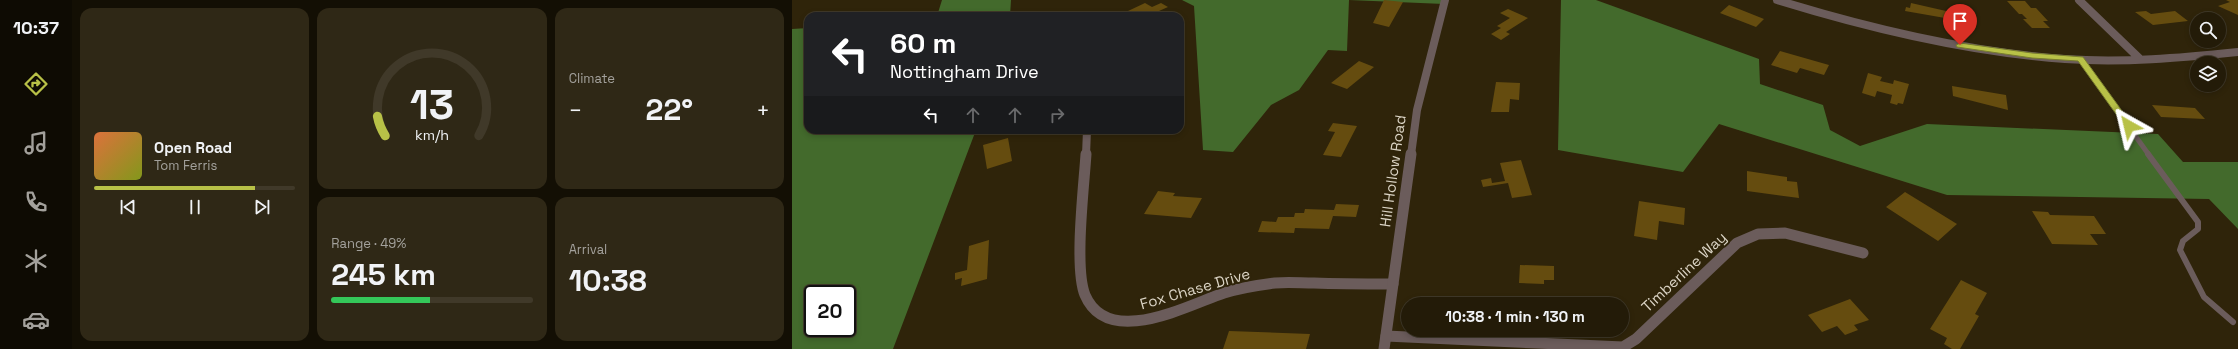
<!DOCTYPE html>
<html lang="en">
<head>
<meta charset="utf-8">
<style>
	body { margin:0; font-family:"Space Grotesk",sans-serif; background:#2f2816; color:#f1f3f6; height:100vh; display:flex; flex-direction:column; font-size:15px; white-space:nowrap }
	* { box-sizing:border-box; margin:0 }
	p { font-size:13px; color:#a3a19c }
	.icon { flex:none; width:22px; height:22px; fill:none; stroke:currentColor; stroke-width:2; stroke-linecap:round; stroke-linejoin:round }
	.map { position:relative; flex:1; overflow:hidden }
	.panel { display:flex; flex-direction:column; gap:8px; padding:8px; background:#130f04; width:720px }
	.panel>* { flex:none }
	.hud { position:absolute; left:12px; top:12px; width:380px; height:122px; border-radius:12px; box-shadow:0 2px 6px #0003,0 0 0 1px #403929; background:#202124; color:#fff; overflow:hidden }
	.tools { position:absolute; left:1398px; top:12px; display:grid; gap:8px }
	.tools a { display:grid; place-items:center; width:36px; height:36px; border-radius:50%; background:#231b08; box-shadow:0 2px 6px #0003,0 0 0 1px #403929; font-size:20px }
	.speed { position:absolute; left:12px; top:285px; display:flex; gap:8px; font-size:20px; font-weight:700; text-align:center }
	.speed>* { display:grid; place-content:center; width:52px; height:52px; border-radius:50%; background:#231b08; box-shadow:0 2px 6px #0003,0 0 0 1px #403929; line-height:1 }
	.speed .limit { border:2px solid #111; border-radius:6px; background:#fff; color:#111 }
	.pin { position:absolute; display:grid; place-items:center; width:34px; height:34px; color:#fff; margin:-41px -17px; border-radius:50% 50% 50% 0; rotate:-45deg; box-shadow:0 0 4px #0007 }
	.pin .icon { rotate:45deg }
	.me { position:absolute; width:44px; margin:-22px; rotate:323deg; stroke-linejoin:round; filter:drop-shadow(0 0 3px #0008) }
	.turn { display:flex; align-items:center; gap:14px; height:84px; padding:0 20px; font-size:18px }
	.turn .icon { width:52px; height:52px; stroke-width:2.5 }
	.turn b { display:block; font-size:28px; line-height:34px }
	.lanes { display:flex; align-items:center; height:38px; padding:0 20px; background:#0003; justify-content:center; gap:20px; direction:ltr }
	.lanes .off { opacity:.35 }
	.big { font-size:30px; font-weight:600; line-height:1.1 }
	.panel .widget { flex:1; display:flex; flex-direction:column; justify-content:center; gap:6px; min-width:0; padding:0 14px; border-radius:12px; background:#2f2816 }
	.panel .dial { align-items:center; gap:0 }
	.dial svg { height:104px; overflow:visible; fill:none; stroke:#403929; stroke-width:7; stroke-linecap:round; text-anchor:middle }
	.dial text { fill:#f1f3f6; stroke:none }
	.song { display:flex; align-items:center; gap:12px }
	.cover { width:48px; height:48px; border-radius:6px; background:linear-gradient(135deg,hsl(20 70% 55%),hsl(70 70% 35%)) }
	.played { height:4px; border-radius:2px; background:linear-gradient(90deg,#b8c147 80%,#403929 80%) }
	.keys { display:flex; justify-content:space-around; direction:ltr }
	.heat { display:flex; justify-content:space-between; align-items:center; font-size:22px; direction:ltr }
	.charge { height:6px; border-radius:3px; background:linear-gradient(90deg,#34c759 49%,#403929 0) }
	.panel .tiles { flex:1; display:grid; gap:8px; grid-template-columns:repeat(3,1fr) }
	.widget:first-child { grid-row:span 2 }
	.trip { position:absolute; left:609px; top:297px; width:228px; height:40px; border-radius:20px; background:#231b08; box-shadow:0 2px 6px #0003,0 0 0 1px #403929; font-weight:600; line-height:40px; text-align:center }
	main { display:flex; flex:1; min-height:0 }
	.dock { display:flex; flex-direction:column; width:72px; justify-content:space-around; align-items:center; background:#0e0b03; color:#a3a19c }
	.dock .icon { width:28px; height:28px }
	.dock .active { color:#b8c147 }
	.dock b { font-size:18px; color:#f1f3f6 }
	.map>svg:first-child { display:block }
</style>
</head>
<body>
<main>
<nav class="dock">
<b>10:37</b>
<svg class="icon active" aria-label="directions" viewBox="0 0 24 24"><path d="M12 3l9 9-9 9-9-9zM9 14v-3h6M13 9l2 2-2 2"/></svg>
<svg class="icon" aria-label="music" viewBox="0 0 24 24"><path d="M9 18V5l10-2v13"/><circle cx="6" cy="18" r="3"/><circle cx="16" cy="16" r="3"/></svg>
<svg class="icon" aria-label="phone" viewBox="0 0 24 24"><path d="M5 4h4l2 5-3 2q2 4 5 5l2-3 5 2v4C11 20 4 13 5 4z"/></svg>
<svg class="icon" aria-label="climate" viewBox="0 0 24 24"><path d="M12 3v18M4 7l16 10M4 17L20 7"/></svg>
<svg class="icon" aria-label="car" viewBox="0 0 24 24"><path d="M5 17H2v-5l4-1 3-4h7l3 4 3 1v5h-3M9 17h6M6 11h13"/><circle cx="7" cy="17" r="2"/><circle cx="17" cy="17" r="2"/></svg>
</nav>
<section class="panel">
<div class="tiles">
<div class="widget">
<div class="song"><i class="cover"></i><div><b>Open Road</b><p>Tom Ferris</p></div></div>
<div class="played"></div>
<div class="keys"><svg class="icon" aria-label="previous" viewBox="0 0 24 24"><path d="M18 5L8 12l10 7zM5 5v14"/></svg><svg class="icon" aria-label="pause" viewBox="0 0 24 24"><path d="M8 5v14M16 5v14"/></svg><svg class="icon" aria-label="next" viewBox="0 0 24 24"><path d="M6 5l10 7-10 7zM19 5v14"/></svg></div>
</div>
<div class="widget dial"><svg viewBox="0 0 100 80">
<path d="M14 69A42 42 0 1 1 86 69"/>
<path d="M14 69A42 42 0 0 1 8 54" stroke="#b8c147"/>
<text x="50" y="56" font-size="32" font-weight="700">13</text>
<text x="50" y="72" font-size="11">km/h</text>
</svg></div>
<div class="widget"><p>Climate</p>
<div class="heat"><a>−</a><b class="big">22°</b><a>+</a></div>
</div>
<div class="widget"><p>Range · 49%</p><b class="big">245 km</b><div class="charge"></div></div>
<div class="widget"><p>Arrival</p><b class="big">10:38</b></div>
</div>
</section>
<div class="map">
<svg width="1446" height="349" viewBox="0 0 1446 349">
	<rect width="100%" height="100%" fill="#2f240a"/>
	<!-- forest -->
	<path fill="#436a2c" fill-rule="evenodd" d="M150 0H219L218 16H145Z
		M390 0H654L652 4 557 0 555 51 536 50 507 90 479 105 441 152 411 150 402 6Z
		M769 0H804L967 59 968 84 1031 105 1038 130 1068 146 1135 124 1366 134 1391 162H1446V229L1417 199 1155 195 927 124 891 172 766 150Z
		M16 28V130H184L101 349H0V29ZM21 294H55V328H21Z"/>
	<!-- building -->
	<path fill="#654c0f" d="M592 0 611 2 597 27 581 23Z
		M1434 0H1446V15L1426 6 1438 2Z
		M1215 1H1233L1239 8H1244L1256 21H1251L1258 28H1240L1231 19H1235L1230 14H1227Z
		M353 3 360 7 369 3 376 7 367 11 373 15 345 16 336 11Z
		M1119 3 1154 11 1153 18 1113 11 1114 7 1118 8Z
		M937 5 972 19 964 27 928 13Z
		M716 9 736 18 714 32 718 34 709 40 699 34 709 28 705 26 718 18 708 13Z
		M1354 11 1359 14 1383 11 1396 21 1361 25 1343 12Z
		M988 51 1037 65 1032 75 1008 68 1005 73 979 65Z
		M567 61 582 67 555 89 539 83Z
		M1076 73 1090 77 1088 81 1101 84 1102 80 1117 84 1111 104 1106 103 1105 105 1098 103 1100 95 1085 91 1083 97 1070 93Z
		M704 82 728 83 727 100 718 99 717 112H699Z
		M1160 86 1214 95 1216 110 1161 96Z
		M1360 105 1403 108 1413 119 1369 117Z
		M541 123 565 126 549 157 531 155 543 132 536 131Z
		M216 138 220 161 195 169 191 145Z
		M729 160 740 195 720 198 716 183 691 187 689 180 699 178 700 183 713 181 708 163Z
		M955 171 995 177V181L1005 182 1007 198 955 191Z
		M366 191 383 193 381 196 410 198 399 218 352 214Z
		M1113 192 1165 224 1146 241 1094 207Z
		M847 201 893 208 892 225 867 221 865 240 842 236Z
		M544 204 567 205 564 217 541 216 537 229 503 228 502 233 466 232 470 221 484 222 486 217H502L503 213H512L513 209 542 210Z
		M1240 211 1256 212 1258 215 1302 216 1314 234H1298L1306 245 1260 244Z
		M197 240 195 279 169 286 170 278 163 280V273L175 270 177 246Z
		M728 265 762 266V280H752V284L727 283Z
		M1169 280 1195 293 1183 314 1187 316 1168 349H1160L1152 344 1155 338 1138 329Z
		M1058 299 1077 320 1062 325 1066 330 1053 335 1045 326 1030 332 1016 315Z
		M437 331 518 334 514 349H431Z"/>
	<g fill="none" stroke-linecap="round" stroke-linejoin="round">
		<!-- service-far1 -->
		<path stroke="#6b5c5b" stroke-width="5" d="M1288 59 1357 155"/>
		<!-- service -->
		<path stroke="#6b5c5b" stroke-width="6" d="M1356 154 1406 222V229L1391 241 1388 250 1412 297 1441 322"/>
		<!-- minor-far1 -->
		<path stroke="#6b5c5b" stroke-width="8" d="M985 0C1079 29 1175 52 1273 59 1330 63 1389 58 1446 52
			M1287 0 1347 58
			M294 155 295 130"/>
		<!-- minor -->
		<path stroke="#6b5c5b" stroke-width="11" d="M294 154C292 186 282 268 293 295 316 349 396 305 432 293 448 288 467 285 483 283 496 282 509 283 522 283 548 284 575 284 601 284
			M594 336 831 347 844 339 945 243 966 234 993 233 1071 253"/>
		<!-- tertiary-far1 -->
		<path stroke="#6b5c5b" stroke-width="8" d="M619 155 625 110 653 0"/>
		<!-- tertiary -->
		<path stroke="#6b5c5b" stroke-width="11" d="M592 349 619 154"/>
	</g>
	<!-- route -->
	<path fill="#b8c147" stroke="#787d2e" d="M1168 43 1240 53 1291 57 1341 126 1334 128 1286 61 1240 58 1165 47 1164 45Z"/>
	<g text-anchor="middle" stroke-width="4" stroke-linejoin="round" paint-order="stroke">
		<!-- street labels -->
		<g font-size="15" fill="#dbd4c5" stroke="#2f240a">
			<text transform="translate(601 171) rotate(-82)" y="5">Hill Hollow Road</text>
			<text transform="translate(892 272) rotate(-43)" y="5">Timberline Way</text>
			<text transform="translate(403 289) rotate(-16)" y="5">Fox Chase Drive</text>
		</g>
	</g>
</svg>
<div class="tools">
<a><svg class="icon" aria-label="search" viewBox="0 0 24 24"><circle cx="10" cy="10" r="6"/><path d="M15 15l6 6"/></svg></a>
<a><svg class="icon" aria-label="layers" viewBox="0 0 24 24"><path d="M12 4l9 5-9 5-9-5zM3 14l9 5 9-5"/></svg></a>
</div>
<div class="speed"><div class="limit">20</div></div>
<div class="pin" style="left:1168px;top:45px;background:#d93025"><svg class="icon" aria-label="arrive" viewBox="0 0 24 24"><path d="M6 21V4h12l-3 4 3 4H6"/></svg></div>
<svg class="me" style="left:1337px;top:126px" viewBox="-20 -20 40 40"><path d="M0-17L14 15 0 8-14 15z" fill="#b8c147" stroke="#fff" stroke-width="4"/></svg>
<div class="trip">10:38 · 1 min · 130 m</div>
<div class="hud">
<div class="turn"><svg class="icon" aria-label="left" viewBox="0 0 24 24"><path d="M17 20v-9H6M10 6l-5 5 5 5"/></svg><div><b>60 m</b>Nottingham Drive</div></div>
<div class="lanes"><svg class="icon" aria-label="left" viewBox="0 0 24 24"><path d="M17 20v-9H6M10 6l-5 5 5 5"/></svg><svg class="icon off" aria-label="ahead" viewBox="0 0 24 24"><path d="M12 20V5M6 11l6-6 6 6"/></svg><svg class="icon off" aria-label="ahead" viewBox="0 0 24 24"><path d="M12 20V5M6 11l6-6 6 6"/></svg><svg class="icon off" aria-label="right" viewBox="0 0 24 24"><path d="M7 20v-9h11M14 6l5 5-5 5"/></svg></div>
</div>
</div>
</main>
</body>
</html>
